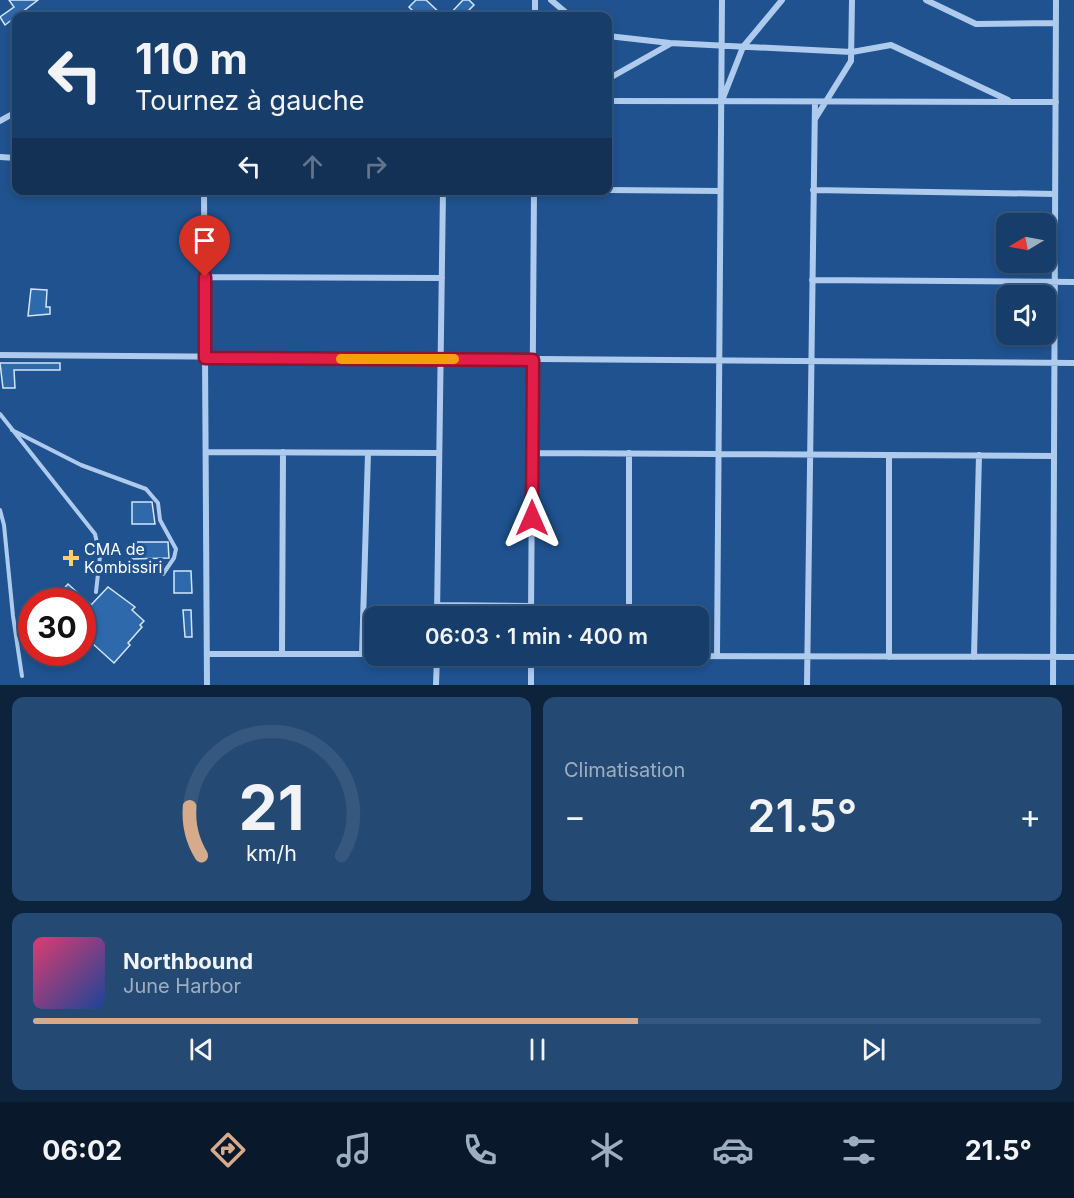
<!DOCTYPE html>
<html lang="fr">
<head>
<meta charset="utf-8">
<style>
	body { margin:0; font-family:Inter,sans-serif; background:#244973; color:#f1f3f6; height:100vh; display:flex; flex-direction:column; font-size:22px; white-space:nowrap }
	* { box-sizing:border-box; margin:0 }
	p { font-size:20px; color:#9eaec1 }
	.icon { flex:none; width:33px; height:33px; fill:none; stroke:currentColor; stroke-width:2; stroke-linecap:round; stroke-linejoin:round }
	.map { position:relative; height:685px; overflow:hidden }
	.details { display:flex; flex-direction:column; gap:12px; padding:12px; background:#0d223b; flex:1 }
	.details>* { flex:none }
	.hud { position:absolute; left:12px; top:12px; width:600px; height:183px; border-radius:12px; box-shadow:0 3px 9px #0003,0 0 0 2px #36577e; background:#173e6b; color:#f1f3f6; overflow:hidden }
	.needle { width:39px; rotate:260deg }
	.fabs { position:absolute; left:996px; top:213px; display:grid; gap:12px }
	.fabs a { display:grid; place-items:center; width:60px; height:60px; border-radius:12px; background:#173e6b; box-shadow:0 3px 9px #0003,0 0 0 2px #36577e; font-size:30px }
	.speed { position:absolute; left:18px; top:588px; display:flex; gap:12px; font-size:30px; font-weight:700; text-align:center }
	.speed>* { display:grid; place-content:center; width:78px; height:78px; border-radius:50%; background:#173e6b; box-shadow:0 3px 9px #0003,0 0 0 2px #36577e; line-height:1 }
	.speed .limit { border:9px solid #d22; background:#fff; color:#111 }
	.pin { position:absolute; display:grid; place-items:center; width:51px; height:51px; color:#fff; margin:-62px -26px; border-radius:50% 50% 50% 0; rotate:-45deg; box-shadow:0 0 6px #0007 }
	.pin .icon { rotate:45deg }
	.me { position:absolute; width:66px; margin:-33px; rotate:0deg; stroke-linejoin:round; filter:drop-shadow(0 0 4px #0008) }
	.turn { display:flex; align-items:center; gap:21px; height:126px; padding:0 24px; font-size:27px }
	.turn .icon { width:78px; height:78px; stroke-width:2.5 }
	.turn b { display:block; font-size:42px; line-height:51px }
	.lanes { display:flex; align-items:center; height:57px; padding:0 24px; background:#0003; justify-content:center; gap:30px; direction:ltr }
	.lanes .off { opacity:.35 }
	.big { font-size:45px; font-weight:600; line-height:1.1 }
	.details .tile { flex:1; display:flex; flex-direction:column; justify-content:center; gap:9px; min-width:0; padding:0 21px; border-radius:12px; background:#244973 }
	.details .dial { align-items:center; gap:0 }
	.dial svg { height:156px; overflow:visible; fill:none; stroke:#36577e; stroke-width:7; stroke-linecap:round; text-anchor:middle }
	.dial text { fill:#f1f3f6; stroke:none }
	.song { display:flex; align-items:center; gap:18px }
	.cover { width:72px; height:72px; border-radius:9px; background:linear-gradient(135deg,hsl(340 70% 55%),hsl(220 70% 35%)) }
	.played { height:6px; border-radius:3px; background:linear-gradient(90deg,#d6ab8b 60%,#36577e 60%) }
	.keys { display:flex; justify-content:space-around; direction:ltr }
	.heat { display:flex; justify-content:space-between; align-items:center; font-size:33px; direction:ltr }
	.details .tiles { flex:1; display:grid; gap:12px; grid-template-columns:1fr 1fr }
	.tile:last-child { grid-column:span 2 }
	.trip { position:absolute; left:364px; top:606px; width:345px; height:60px; border-radius:12px; background:#173e6b; box-shadow:0 3px 9px #0003,0 0 0 2px #36577e; font-weight:600; line-height:60px; text-align:center }
	.menu { display:flex; height:96px; justify-content:space-around; align-items:center; background:#09192b; color:#9eaec1 }
	.menu .icon { width:42px; height:42px }
	.menu .selected { color:#d6ab8b }
	.menu b { font-size:27px; color:#f1f3f6 }
	.map>svg:first-child { display:block }
</style>
</head>
<body>
<div class="map">
<svg width="1074" height="685" viewBox="0 0 1074 685">
	<rect width="100%" height="100%" fill="#1f528f"/>
	<!-- building -->
	<path fill="#2e69ac" stroke="#d3e5f9" stroke-width="1.5" d="M9 0H38L5 25 0 17 14 7Z
		M416 0H426L443 16H418L409 7Z
		M463 0H469L474 5 463 16H448Z
		M31 289 47 290 46 307H50V314L28 316Z
		M0 363H60V370H14L15 388H3Z
		M132 502H152L155 524H132Z
		M137 542H168L169 558 132 559V547H137Z
		M174 571H191L192 593H174Z
		M68 584 91 605 108 587 135 607 132 610 144 621 140 625 142 627 128 643 130 645 114 663 82 634V602H60L56 597Z
		M183 610H191L192 637H185Z"/>
	<g fill="none" stroke-linecap="round" stroke-linejoin="round">
		<!-- service -->
		<path stroke="#aecbed" stroke-width="4" d="M0 414 95 534 100 556 96 592
			M12 430 81 465 146 489 158 503 160 520 176 549 174 558 163 574
			M0 510 4 525 13 616 22 676"/>
		<!-- minor -->
		<path stroke="#aecbed" stroke-width="6" d="M551 0 570 16
			M926 0 976 24 1056 23
			M535 16V0
			M608 36 670 43 852 52 891 45 1008 100
			M608 79 670 44
			M723 98 743 47 782 0
			M608 101 1056 102
			M815 119 851 61 852 0
			M0 121 16 112
			M0 157 16 158
			M204 190 207 685
			M608 190 720 191
			M813 190 1055 194
			M205 277 442 278
			M812 280 1074 282
			M0 355 1074 363
			M206 452 439 453
			M532 453 1054 456
			M889 455V657
			M437 605 531 606
			M437 616 443 190
			M531 616 534 190
			M629 616V453
			M207 654H375
			M282 654 283 452
			M362 654 368 453
			M650 656 1074 657
			M717 656 722 0
			M974 657 979 455
			M436 685 437 656
			M531 685V656
			M807 685 815 102
			M1053 685 1056 0"/>
	</g>
	<g fill="none" stroke-linecap="round" stroke-linejoin="round">
		<!-- route casing -->
		<g stroke="#92132f" stroke-width="15">
			<path id="route" d="M205 277V358L533 360 532 518"/>
		</g>
		<!-- route -->
		<use href="#route" stroke="#e11d48" stroke-width="10"/>
		<!-- slow -->
		<path stroke="#f59e0b" stroke-width="10" d="M341 359H454"/>
	</g>
	<!-- markers -->
	<path fill="#fbcf6d" stroke="#1f528f" stroke-width="2" d="M68 549h6v6h6v6h-6v6h-6v-6h-6v-6h6z"/>
	<g text-anchor="middle" stroke-width="6" stroke-linejoin="round" paint-order="stroke">
		<!-- poi labels -->
		<g font-size="16" fill="#fff" stroke="#1f528f" text-anchor="start">
			<text x="84" y="555">CMA de<tspan x="84" dy="18">Kombissiri</tspan></text>
		</g>
	</g>
</svg>
<div class="fabs">
<a><svg class="needle" viewBox="-14 -14 28 28"><path d="M0-13l5 13h-10z" fill="#e53935"/><path d="M0 13l5-13h-10z" fill="#9eaec1"/></svg></a>
<a><svg class="icon" aria-label="sound" viewBox="0 0 24 24"><path d="M4 9h4l5-4v14l-5-4H4zM17 9q2 3 0 6"/></svg></a>
</div>
<div class="speed"><div class="limit">30</div></div>
<div class="pin" style="left:205px;top:277px;background:#d93025"><svg class="icon" aria-label="arrive" viewBox="0 0 24 24"><path d="M6 21V4h12l-3 4 3 4H6"/></svg></div>
<svg class="me" style="left:532px;top:518px" viewBox="-20 -20 40 40"><path d="M0-17L14 15 0 8-14 15z" fill="#e11d48" stroke="#fff" stroke-width="4"/></svg>
<div class="trip">06:03 · 1 min · 400 m</div>
<div class="hud">
<div class="turn"><svg class="icon" aria-label="left" viewBox="0 0 24 24"><path d="M17 20v-9H6M10 6l-5 5 5 5"/></svg><div><b>110 m</b>Tournez à gauche</div></div>
<div class="lanes"><svg class="icon" aria-label="left" viewBox="0 0 24 24"><path d="M17 20v-9H6M10 6l-5 5 5 5"/></svg><svg class="icon off" aria-label="ahead" viewBox="0 0 24 24"><path d="M12 20V5M6 11l6-6 6 6"/></svg><svg class="icon off" aria-label="right" viewBox="0 0 24 24"><path d="M7 20v-9h11M14 6l5 5-5 5"/></svg></div>
</div>
</div>
<section class="details">
<div class="tiles">
<div class="tile dial"><svg viewBox="0 0 100 80">
<path d="M14 69A42 42 0 1 1 86 69"/>
<path d="M14 69A42 42 0 0 1 8 44" stroke="#d6ab8b"/>
<text x="50" y="56" font-size="32" font-weight="700">21</text>
<text x="50" y="72" font-size="11">km/h</text>
</svg></div>
<div class="tile"><p>Climatisation</p>
<div class="heat"><a>−</a><b class="big">21.5°</b><a>+</a></div>
</div>
<div class="tile">
<div class="song"><i class="cover"></i><div><b>Northbound</b><p>June Harbor</p></div></div>
<div class="played"></div>
<div class="keys"><svg class="icon" aria-label="previous" viewBox="0 0 24 24"><path d="M18 5L8 12l10 7zM5 5v14"/></svg><svg class="icon" aria-label="pause" viewBox="0 0 24 24"><path d="M8 5v14M16 5v14"/></svg><svg class="icon" aria-label="next" viewBox="0 0 24 24"><path d="M6 5l10 7-10 7zM19 5v14"/></svg></div>
</div>
</div>
</section>
<nav class="menu">
<b>06:02</b>
<svg class="icon selected" aria-label="directions" viewBox="0 0 24 24"><path d="M12 3l9 9-9 9-9-9zM9 14v-3h6M13 9l2 2-2 2"/></svg>
<svg class="icon" aria-label="music" viewBox="0 0 24 24"><path d="M9 18V5l10-2v13"/><circle cx="6" cy="18" r="3"/><circle cx="16" cy="16" r="3"/></svg>
<svg class="icon" aria-label="phone" viewBox="0 0 24 24"><path d="M5 4h4l2 5-3 2q2 4 5 5l2-3 5 2v4C11 20 4 13 5 4z"/></svg>
<svg class="icon" aria-label="climate" viewBox="0 0 24 24"><path d="M12 3v18M4 7l16 10M4 17L20 7"/></svg>
<svg class="icon" aria-label="car" viewBox="0 0 24 24"><path d="M5 17H2v-5l4-1 3-4h7l3 4 3 1v5h-3M9 17h6M6 11h13"/><circle cx="7" cy="17" r="2"/><circle cx="17" cy="17" r="2"/></svg>
<svg class="icon" aria-label="filters" viewBox="0 0 24 24"><path d="M4 7h16M4 17h16"/><circle cx="9" cy="7" r="2"/><circle cx="15" cy="17" r="2"/></svg>
<b>21.5°</b>
</nav>
</body>
</html>
